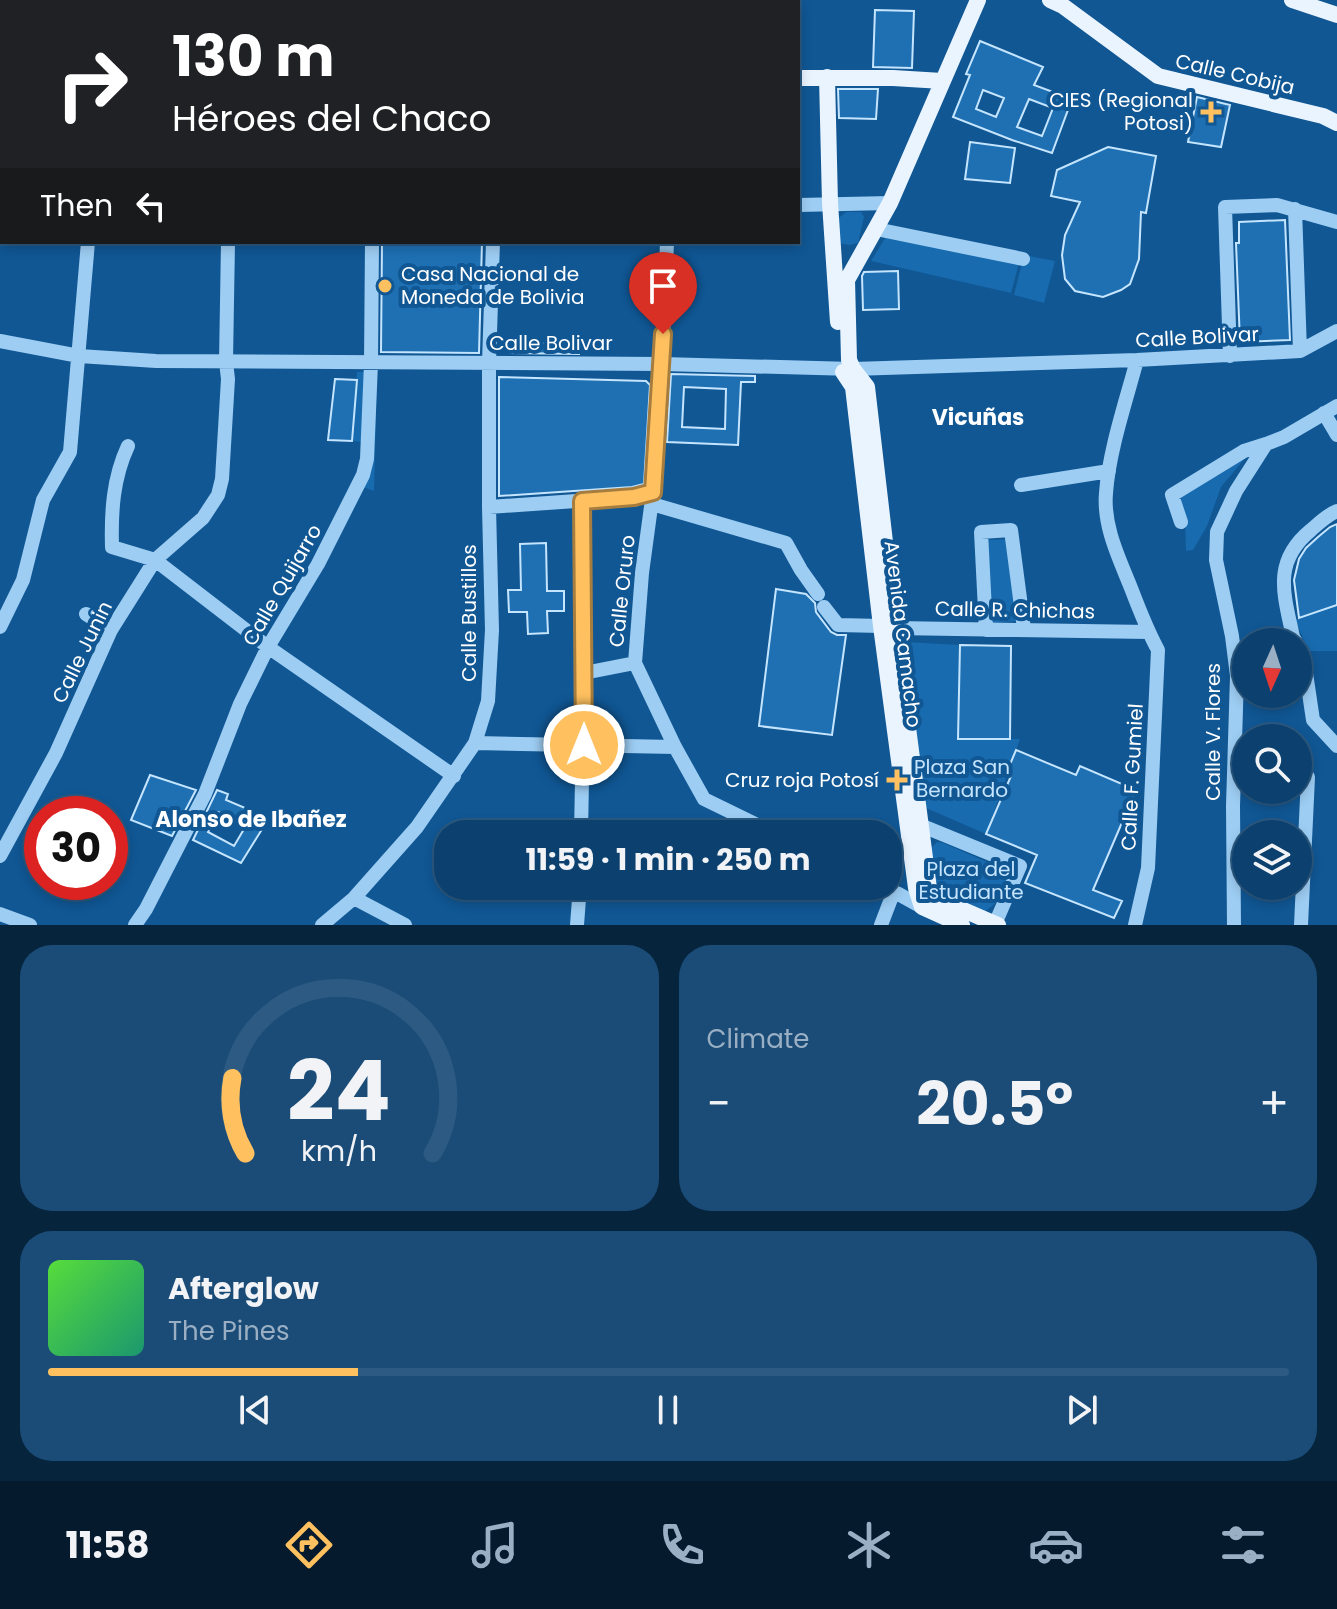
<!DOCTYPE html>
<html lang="en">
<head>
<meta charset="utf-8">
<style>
	body { margin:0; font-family:Poppins,sans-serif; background:#1a4c77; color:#f1f3f6; height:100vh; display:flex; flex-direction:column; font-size:30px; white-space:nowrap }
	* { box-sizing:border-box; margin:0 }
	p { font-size:26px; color:#9aafc3 }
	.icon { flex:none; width:44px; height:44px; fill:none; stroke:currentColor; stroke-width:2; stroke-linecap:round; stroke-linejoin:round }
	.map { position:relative; height:925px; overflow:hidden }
	.details { display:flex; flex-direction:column; gap:20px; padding:20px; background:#07243d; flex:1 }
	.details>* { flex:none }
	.banner { position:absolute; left:0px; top:0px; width:800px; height:244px; box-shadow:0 4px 12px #0003,0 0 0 2px #2c5a82; background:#202124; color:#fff; overflow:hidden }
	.needle { width:52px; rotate:183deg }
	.tools { position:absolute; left:1232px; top:628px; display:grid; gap:16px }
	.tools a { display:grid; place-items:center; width:80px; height:80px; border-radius:50%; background:#0c416f; box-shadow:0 4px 12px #0003,0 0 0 2px #2c5a82; font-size:40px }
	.speed { position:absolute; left:24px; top:796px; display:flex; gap:16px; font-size:40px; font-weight:700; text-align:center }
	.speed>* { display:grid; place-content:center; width:104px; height:104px; border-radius:50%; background:#0c416f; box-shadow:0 4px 12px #0003,0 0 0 2px #2c5a82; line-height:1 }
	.speed .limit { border:12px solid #d22; background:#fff; color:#111 }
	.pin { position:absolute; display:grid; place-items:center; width:68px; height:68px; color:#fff; margin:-82px -34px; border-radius:50% 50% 50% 0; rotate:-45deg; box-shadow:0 0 8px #0007 }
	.pin .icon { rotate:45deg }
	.me { position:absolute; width:88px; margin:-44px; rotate:0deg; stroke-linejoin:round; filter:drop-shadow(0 0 6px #0008) }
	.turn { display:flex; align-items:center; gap:28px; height:168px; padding:0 40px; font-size:36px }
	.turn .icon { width:104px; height:104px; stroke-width:2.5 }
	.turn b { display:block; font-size:56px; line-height:68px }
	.then { display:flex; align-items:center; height:76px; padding:0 40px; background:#0003; gap:16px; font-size:30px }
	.big { font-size:60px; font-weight:700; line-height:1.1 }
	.details .widget { flex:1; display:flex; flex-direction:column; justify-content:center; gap:12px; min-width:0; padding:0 28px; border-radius:32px; background:#1a4c77 }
	.details .dial { align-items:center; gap:0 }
	.dial svg { height:208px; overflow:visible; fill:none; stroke:#2c5a82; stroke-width:7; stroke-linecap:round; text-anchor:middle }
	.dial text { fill:#f1f3f6; stroke:none }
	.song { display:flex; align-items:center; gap:24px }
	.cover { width:96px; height:96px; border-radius:12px; background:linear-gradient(135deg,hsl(110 70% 55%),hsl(160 70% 35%)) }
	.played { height:8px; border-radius:4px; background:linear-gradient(90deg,#ffc160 25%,#2c5a82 25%) }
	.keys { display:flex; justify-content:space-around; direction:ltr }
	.heat { display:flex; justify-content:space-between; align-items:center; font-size:44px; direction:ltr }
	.details .tiles { flex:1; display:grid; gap:20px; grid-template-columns:1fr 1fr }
	.widget:last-child { grid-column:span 2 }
	.trip { position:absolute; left:434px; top:820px; width:468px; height:80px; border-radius:32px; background:#0c416f; box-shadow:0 4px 12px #0003,0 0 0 2px #2c5a82; font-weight:700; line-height:80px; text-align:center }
	.dock { display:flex; height:128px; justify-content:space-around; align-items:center; background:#051a2c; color:#9aafc3 }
	.dock .icon { width:56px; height:56px }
	.dock .on { color:#ffc160 }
	.dock b { font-size:36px; color:#f1f3f6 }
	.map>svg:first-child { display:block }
</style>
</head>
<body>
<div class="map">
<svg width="1337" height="925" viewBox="0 0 1337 925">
	<rect width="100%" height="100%" fill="#105794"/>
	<!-- green -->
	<path fill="#186bae" d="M846 212H861L864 217 858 243 849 245 839 243 835 221Z
		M887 235 1019 263 1011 293 871 261Z
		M1024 255 1055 261 1044 303 1014 295Z
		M357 372H377L374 491 357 485 363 442 352 441Z
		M1247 456 1221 487 1207 526 1193 550 1186 551 1185 520 1180 497Z
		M1009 539 1016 621 991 623 986 540Z
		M1337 605V651H1310C1303 641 1301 630 1294 620Z
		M907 642 960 645 958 739H1020L986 834 926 808 903 648Z
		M937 842 943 843 1008 871C1006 894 1002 899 983 913L944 895 937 886 931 848Z"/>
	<!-- building -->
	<path fill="#1e70b3" stroke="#c5e5fe" stroke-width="2" fill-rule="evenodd" d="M875 10 914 11 912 68 873 67Z
		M980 41 1043 67 1034 85 1072 99 1052 153 1012 140 953 117 970 75 966 74ZM983 90 1004 98 996 117 976 109ZM1029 99 1053 108 1042 136 1017 127Z
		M838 89H878L876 119 839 118Z
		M1197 97 1230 105 1221 147 1188 142Z
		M970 142 1015 148 1010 183 965 179Z
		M1108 147 1156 156 1146 213 1141 212 1139 259 1130 284 1121 290 1103 297 1075 291 1065 279 1062 255 1065 235 1080 202 1051 196 1057 170Z
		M1285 220 1290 340 1240 342 1236 243H1239V222Z
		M382 242H482L479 353 381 352Z
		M898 271 899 309 863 310 862 276 864 272Z
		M510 343H579V354L510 353Z
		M671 374 755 376V382H741L738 445 667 442ZM684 387 726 389 725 429 682 427Z
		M499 377 646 381 650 385 644 484 632 487 499 496Z
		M335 379 357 380 352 441 328 440Z
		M1337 524V605L1299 618 1294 580 1299 559 1306 548 1318 537 1330 527Z
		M546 543 547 591H564V611H547L548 633 528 634 527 612H509L508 590H521L520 544Z
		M776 589 806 594 815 603 816 612 831 632 837 635H846L832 735 759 726Z
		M960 645 1011 646 1010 739H958Z
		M1016 750 1076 775 1080 766 1136 790 1093 890 1122 901 1114 918 1025 883 1037 855 986 834 1011 776 1006 774Z
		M150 775 196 790 172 836 131 820Z
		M217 790 228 794 226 800 269 818 241 863 193 840ZM218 812 247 824 234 846 208 832Z"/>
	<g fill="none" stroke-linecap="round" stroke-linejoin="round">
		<!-- minor -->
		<path stroke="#9dcdf3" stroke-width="14" d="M115 0V2
			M663 0V2
			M96 2V0
			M236 2V0
			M363 2V0
			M0 94H2
			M798 205 890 203
			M1295 209 1300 351
			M876 229 1023 259
			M0 237H2
			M667 242 662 364 653 492 642 573 635 663 675 747 704 799 776 834
			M0 341 79 356 156 361 662 364 853 369 1137 360 1300 351 1337 331
			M1230 356 1225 207 1277 205 1337 222
			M1324 413 1337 435
			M128 446C113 478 111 512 112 547L155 560 268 647 454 776
			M1021 485 1109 471
			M652 504 786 543 801 570 818 594
			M489 507 634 497 653 492
			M1181 522 1172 495 1244 451 1266 444
			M824 607 838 625 881 626 895 628 1149 632
			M86 614 111 630
			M0 627 23 580 43 500 70 452 88 242
			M986 630 981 532 1011 530 1024 629
			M1296 642 1293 637C1284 594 1272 562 1311 530 1319 523 1327 515 1337 511
			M1298 645 1303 653 1313 720 1337 746
			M584 673 635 663
			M475 743 675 747
			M920 825 1020 866 995 924
			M581 834 584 673 582 501
			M0 856 56 753 111 630 155 560 203 518 218 495 222 479 228 379 226 362 228 242
			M884 886 922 907
			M354 898 405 925
			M0 914 30 925
			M135 925 146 909 205 794 240 704 268 647 318 564 363 475 367 459 371 363 372 242
			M322 925 354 898 417 827 475 743 488 701 492 630 489 507V363L493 242
			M577 925 580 886
			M881 925 894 891
			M1135 925 1148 868 1158 650C1147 630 1139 609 1131 588 1119 558 1103 526 1106 493 1109 451 1126 401 1137 360
			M1234 925 1233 806 1237 676 1232 636 1216 560 1217 532 1236 491 1266 444 1284 437 1337 406
			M1301 925 1308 777"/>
		<!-- major -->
		<path stroke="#eaf4ff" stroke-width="16" d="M1050 0 1063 6 1158 76 1323 116 1337 123
			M1292 0 1337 15
			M507 2 508 0
			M827 77 830 203 838 322
			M798 78H893L942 81
			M843 372 853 387 881 626 916 888 922 907 962 925
			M922 892 998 925
			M930 896 895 628 867 387 853 369 849 360 847 280 890 203 978 0"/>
	</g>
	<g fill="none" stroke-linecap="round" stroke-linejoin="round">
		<!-- route casing -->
		<g stroke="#a67d3e" stroke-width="20">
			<path id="route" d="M584 745 582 501 634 497 653 492 663 334"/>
		</g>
		<!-- route -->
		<use href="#route" stroke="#ffc160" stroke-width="14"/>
	</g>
	<!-- markers -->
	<g fill="#ffc160" stroke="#105794" stroke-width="3">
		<path d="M1207 100h8v8h8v8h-8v8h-8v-8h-8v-8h8z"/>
		<circle cx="385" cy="286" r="8"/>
		<path d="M893 768h8v8h8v8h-8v8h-8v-8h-8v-8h8z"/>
	</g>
	<g text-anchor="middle" stroke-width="8" stroke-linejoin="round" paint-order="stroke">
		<!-- street labels -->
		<g font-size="20" fill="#fff" stroke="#105794">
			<text transform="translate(1235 74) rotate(13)" y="7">Calle Cobija</text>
			<text transform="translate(1197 337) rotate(-3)" y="7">Calle Bolivar</text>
			<text x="551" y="350">Calle Bolivar</text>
			<text transform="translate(282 585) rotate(-60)" y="7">Calle Quijarro</text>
			<text transform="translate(622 591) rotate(-84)" y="7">Calle Oruro</text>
			<text transform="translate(1015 610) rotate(1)" y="7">Calle R. Chichas</text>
			<text transform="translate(469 613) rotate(-90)" y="7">Calle Bustillos</text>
			<text transform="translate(903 634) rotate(83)" y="7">Avenida Camacho</text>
			<text transform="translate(82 652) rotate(-64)" y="7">Calle Junin</text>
			<text transform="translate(1213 732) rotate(-90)" y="7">Calle V. Flores</text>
			<text transform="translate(1132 777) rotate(-87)" y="7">Calle F. Gumiel</text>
		</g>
		<!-- poi labels -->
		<g font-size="20" fill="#fff" stroke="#105794" text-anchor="end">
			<text x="1193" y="107">CIES (Regional<tspan x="1193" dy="23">Potosi)</tspan></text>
			<text x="401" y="281" text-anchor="start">Casa Nacional de<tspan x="401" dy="23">Moneda de Bolivia</tspan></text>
			<text x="879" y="787">Cruz roja Potosí</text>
		</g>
		<!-- park labels -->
		<g font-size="20" fill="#c5e5fe" stroke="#105794">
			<text x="962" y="774">Plaza San<tspan x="962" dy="23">Bernardo</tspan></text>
			<text x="971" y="876">Plaza del<tspan x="971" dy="23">Estudiante</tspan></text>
		</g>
		<!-- neighbourhood labels -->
		<g font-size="22" font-weight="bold" fill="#fff" stroke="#105794">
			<text x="978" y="425">Vicuñas</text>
			<text x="251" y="827">Alonso de Ibañez</text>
		</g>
	</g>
</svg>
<div class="tools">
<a><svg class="needle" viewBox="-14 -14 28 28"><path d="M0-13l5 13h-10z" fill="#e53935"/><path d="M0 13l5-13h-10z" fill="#9aafc3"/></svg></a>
<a><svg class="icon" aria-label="search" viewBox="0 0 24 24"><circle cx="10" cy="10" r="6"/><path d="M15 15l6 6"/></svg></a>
<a><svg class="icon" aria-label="layers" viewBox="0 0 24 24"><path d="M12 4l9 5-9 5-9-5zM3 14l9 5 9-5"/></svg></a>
</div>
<div class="speed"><div class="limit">30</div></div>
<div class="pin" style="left:663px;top:334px;background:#d93025"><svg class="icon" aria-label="arrive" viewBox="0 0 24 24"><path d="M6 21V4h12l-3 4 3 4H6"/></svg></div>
<svg class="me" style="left:584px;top:745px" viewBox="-20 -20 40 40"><circle r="17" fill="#ffc160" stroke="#fff" stroke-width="3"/><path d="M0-11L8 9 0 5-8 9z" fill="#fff"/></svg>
<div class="trip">11:59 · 1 min · 250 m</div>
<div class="banner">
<div class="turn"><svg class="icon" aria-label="right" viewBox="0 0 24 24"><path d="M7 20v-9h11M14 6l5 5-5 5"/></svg><div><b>130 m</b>Héroes del Chaco</div></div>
<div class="then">Then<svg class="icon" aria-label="left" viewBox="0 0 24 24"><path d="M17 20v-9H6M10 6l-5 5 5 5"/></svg></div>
</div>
</div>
<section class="details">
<div class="tiles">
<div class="widget dial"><svg viewBox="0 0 100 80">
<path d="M14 69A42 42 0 1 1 86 69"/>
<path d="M14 69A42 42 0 0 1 9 40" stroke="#ffc160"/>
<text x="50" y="56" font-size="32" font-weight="700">24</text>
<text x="50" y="72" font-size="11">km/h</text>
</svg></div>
<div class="widget"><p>Climate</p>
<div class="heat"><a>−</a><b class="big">20.5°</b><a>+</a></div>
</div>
<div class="widget">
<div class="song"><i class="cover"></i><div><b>Afterglow</b><p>The Pines</p></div></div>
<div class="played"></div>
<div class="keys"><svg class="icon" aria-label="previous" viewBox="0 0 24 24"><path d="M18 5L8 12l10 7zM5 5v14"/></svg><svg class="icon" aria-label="pause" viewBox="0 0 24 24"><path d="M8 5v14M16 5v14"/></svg><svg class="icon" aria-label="next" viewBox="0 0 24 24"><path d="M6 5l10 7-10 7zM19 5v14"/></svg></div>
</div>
</div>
</section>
<nav class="dock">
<b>11:58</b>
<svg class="icon on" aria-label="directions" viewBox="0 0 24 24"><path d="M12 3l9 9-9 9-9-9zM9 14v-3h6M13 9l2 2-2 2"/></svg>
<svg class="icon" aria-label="music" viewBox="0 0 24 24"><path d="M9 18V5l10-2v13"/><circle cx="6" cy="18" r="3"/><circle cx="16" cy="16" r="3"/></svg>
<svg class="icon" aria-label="phone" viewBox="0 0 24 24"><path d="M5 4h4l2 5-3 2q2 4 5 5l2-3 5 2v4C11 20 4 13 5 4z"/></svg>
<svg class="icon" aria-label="climate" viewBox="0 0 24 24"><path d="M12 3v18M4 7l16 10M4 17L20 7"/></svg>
<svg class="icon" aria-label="car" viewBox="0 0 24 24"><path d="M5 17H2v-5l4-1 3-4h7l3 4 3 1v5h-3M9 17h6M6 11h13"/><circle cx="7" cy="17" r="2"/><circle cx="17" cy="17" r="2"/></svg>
<svg class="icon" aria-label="filters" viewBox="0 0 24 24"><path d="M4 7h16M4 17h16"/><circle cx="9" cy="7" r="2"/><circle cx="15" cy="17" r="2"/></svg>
</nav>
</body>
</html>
